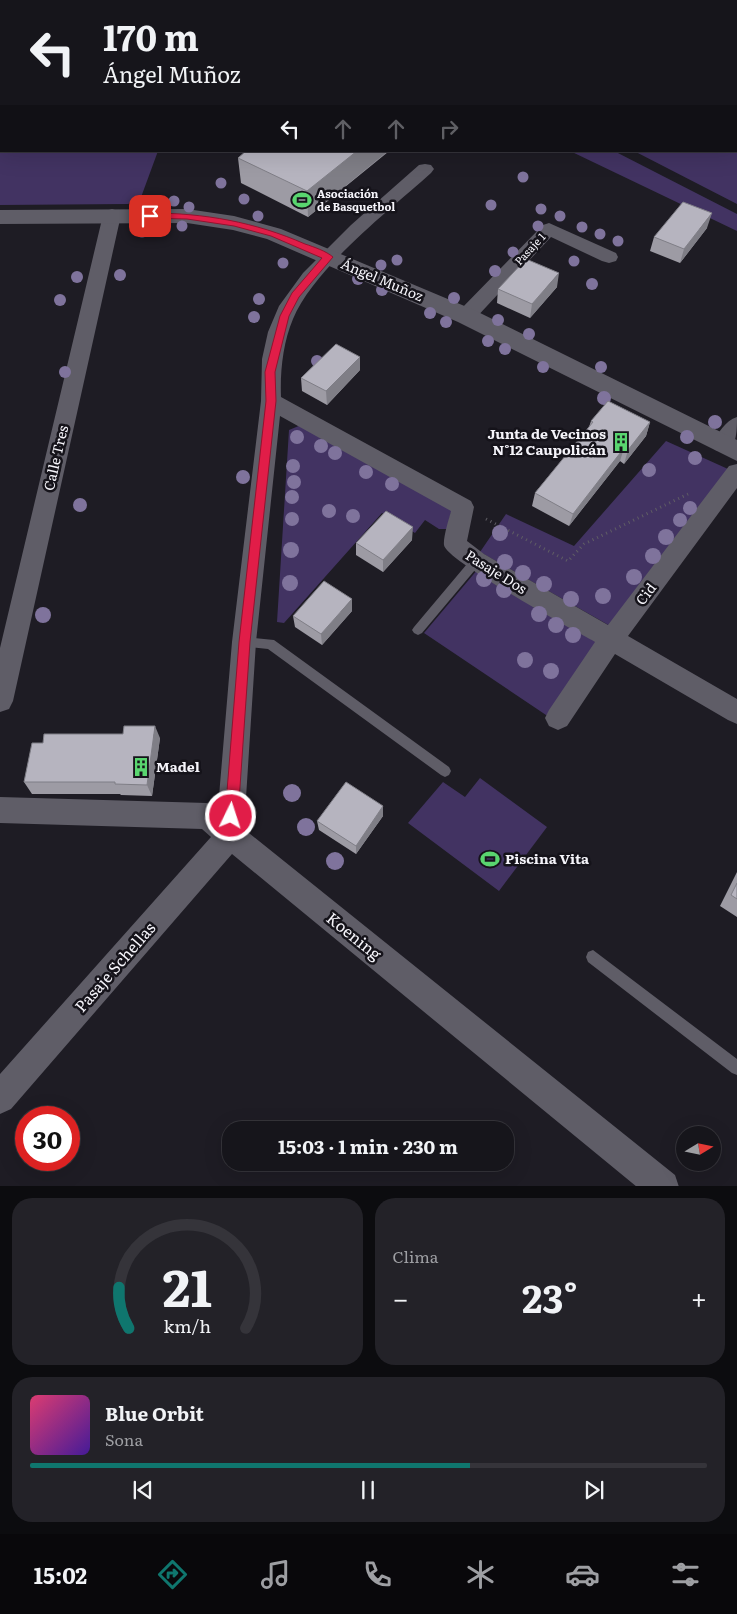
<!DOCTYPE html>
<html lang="es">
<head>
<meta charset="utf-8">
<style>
	body { margin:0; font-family:Literata,serif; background:#232228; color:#f1f3f6; height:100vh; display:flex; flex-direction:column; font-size:19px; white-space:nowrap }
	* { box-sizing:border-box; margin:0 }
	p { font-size:16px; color:#9e9fa3 }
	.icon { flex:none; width:28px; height:28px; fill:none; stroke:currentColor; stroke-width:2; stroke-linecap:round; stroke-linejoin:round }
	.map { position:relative; height:1186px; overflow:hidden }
	.sheet { display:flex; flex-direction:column; gap:12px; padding:12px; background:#0c0c0f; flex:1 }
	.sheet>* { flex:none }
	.hud { position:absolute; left:0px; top:0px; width:738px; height:152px; box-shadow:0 5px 20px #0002,0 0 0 1px #35343a; background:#16151b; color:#f1f3f6; overflow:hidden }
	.needle { width:32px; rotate:80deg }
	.fabs { position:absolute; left:676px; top:1126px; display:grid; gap:10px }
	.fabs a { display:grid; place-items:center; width:45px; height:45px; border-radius:50%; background:#16151b; box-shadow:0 5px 20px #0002,0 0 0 1px #35343a; font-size:25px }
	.speed { position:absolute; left:15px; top:1106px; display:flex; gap:10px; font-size:25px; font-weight:700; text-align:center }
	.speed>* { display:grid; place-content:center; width:65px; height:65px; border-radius:50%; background:#16151b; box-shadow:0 5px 20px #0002,0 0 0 1px #35343a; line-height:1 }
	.speed .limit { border:8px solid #d22; background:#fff; color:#111 }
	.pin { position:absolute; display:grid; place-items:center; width:42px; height:42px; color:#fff; margin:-21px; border-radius:10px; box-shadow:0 2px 8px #0006 }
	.me { position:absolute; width:55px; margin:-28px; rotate:4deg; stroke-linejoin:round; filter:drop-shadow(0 0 4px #0008) }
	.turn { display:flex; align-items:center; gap:18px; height:105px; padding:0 20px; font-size:22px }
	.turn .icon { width:65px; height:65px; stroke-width:2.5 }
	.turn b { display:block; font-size:35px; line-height:42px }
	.lanes { display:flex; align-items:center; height:48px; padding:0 20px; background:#0003; justify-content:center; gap:25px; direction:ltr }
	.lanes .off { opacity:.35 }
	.big { font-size:38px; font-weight:700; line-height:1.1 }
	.sheet .card { flex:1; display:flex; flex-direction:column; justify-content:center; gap:8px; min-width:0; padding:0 18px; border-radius:20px; background:#232228 }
	.sheet .dial { align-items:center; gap:0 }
	.dial svg { height:130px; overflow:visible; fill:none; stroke:#35343a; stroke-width:7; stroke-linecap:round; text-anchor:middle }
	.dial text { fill:#f1f3f6; stroke:none }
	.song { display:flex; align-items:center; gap:15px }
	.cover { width:60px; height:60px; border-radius:8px; background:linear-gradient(135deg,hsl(340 70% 55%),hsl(260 70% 35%)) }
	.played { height:5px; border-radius:2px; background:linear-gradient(90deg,#0f766e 65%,#35343a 65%) }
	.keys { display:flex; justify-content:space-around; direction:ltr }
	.heat { display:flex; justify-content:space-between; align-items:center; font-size:28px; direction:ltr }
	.sheet .tiles { flex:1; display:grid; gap:12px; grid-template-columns:1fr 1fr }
	.card:last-child { grid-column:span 2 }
	.trip { position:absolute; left:222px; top:1121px; width:292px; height:50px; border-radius:20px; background:#16151b; box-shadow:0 5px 20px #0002,0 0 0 1px #35343a; font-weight:700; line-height:50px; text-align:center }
	.tabs { display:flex; height:80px; justify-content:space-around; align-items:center; background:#09080b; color:#9e9fa3 }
	.tabs .icon { width:35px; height:35px }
	.tabs .selected { color:#0f766e }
	.tabs b { font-size:22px; color:#f1f3f6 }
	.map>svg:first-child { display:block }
</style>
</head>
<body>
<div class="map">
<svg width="737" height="1187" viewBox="0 0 737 1187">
	<rect width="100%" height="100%" fill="#1e1c24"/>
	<!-- green -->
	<path fill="#423362" d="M323 0H581L582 1H321Z
		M736 29H737V204L634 151H736Z
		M0 116 1 151H158L140 200 128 204 0 205Z
		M570 151H614L737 214V231Z
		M301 425 452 508 447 529H439L425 520 415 533 382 513 284 623 277 622 289 430Z
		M666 441 728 469 612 627 480 552 506 514 574 546Z
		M478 569 599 644 549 717 424 633Z
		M480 778 547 827 499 891 408 823 443 782 465 797Z"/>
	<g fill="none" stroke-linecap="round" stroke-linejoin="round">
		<!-- path -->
		<path stroke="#605e65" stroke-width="3" stroke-dasharray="1 4" stroke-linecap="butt" d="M486 519 568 561 584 544 688 494"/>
		<!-- lane -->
		<path fill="#5f5d67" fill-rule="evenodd" d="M0 18H1V22H0Z
			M476 556 480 558 482 561 480 564 422 633 418 635 414 633 412 630 414 627 472 558Z
			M244 637 274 640 449 767 451 771 449 775 445 777 441 775 268 649 240 646 238 642 240 638Z
			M593 950 737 1059V1075L732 1073 588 962 586 957 588 952Z"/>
		<!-- street -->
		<path fill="#5f5d67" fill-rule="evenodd" d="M425 164 431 165 434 169 431 173C390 210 314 268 293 319 283 343 280 371 281 397L471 501 474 507 467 541 484 554 608 625 729 466 737 464V488L628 636 737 699V724L728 720 615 654 567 726 558 730 549 726 545 718 549 710 595 642C575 631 445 560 444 545 443 537 449 519 451 511L280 416 256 642 244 829 675 1175 679 1187H637L232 854 11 1109 0 1114V1074L211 837 202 829 0 823V797L207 803 218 808 232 642 261 401 262 359 268 332 279 306 303 273 351 225 419 165Z
			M112 209 118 211 121 215 13 701 9 709 0 712V648L103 215 106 211Z
			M549 223 616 253 618 257 616 261 609 263 602 261 551 237 473 321 466 323 459 321 456 316 459 311 543 225Z
			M737 417C737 433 737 457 715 450L712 444C718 433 725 421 737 417Z"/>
		<!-- secondary -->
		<path fill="#5f5d67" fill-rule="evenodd" d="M187 209 234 216 281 229 474 310 737 440V461L458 322 267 239 233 230 187 223 0 224V210Z"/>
	</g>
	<!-- trees -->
	<g fill="#7f739c">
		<circle cx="523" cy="177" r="5.5"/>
		<circle cx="221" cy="183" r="5.5"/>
		<circle cx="244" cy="199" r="5.5"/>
		<circle cx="174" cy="201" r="5.5"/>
		<circle cx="146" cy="204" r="5.5"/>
		<circle cx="491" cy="205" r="5.5"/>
		<circle cx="189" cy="207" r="5.5"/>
		<circle cx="541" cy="209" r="5.5"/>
		<circle cx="258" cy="216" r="5.5"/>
		<circle cx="560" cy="216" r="5.5"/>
		<circle cx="157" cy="224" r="5.5"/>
		<circle cx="182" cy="226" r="5.5"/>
		<circle cx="538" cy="226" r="5.5"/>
		<circle cx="582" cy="227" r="5.5"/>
		<circle cx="142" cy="232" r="5.5"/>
		<circle cx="600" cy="234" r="5.5"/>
		<circle cx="618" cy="241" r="5.5"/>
		<circle cx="513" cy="252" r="5.5"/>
		<circle cx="397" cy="260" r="5.5"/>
		<circle cx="574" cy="261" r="5.5"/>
		<circle cx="283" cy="263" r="5.5"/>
		<circle cx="381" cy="265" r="5.5"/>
		<circle cx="495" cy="271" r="6"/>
		<circle cx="120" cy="275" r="6"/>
		<circle cx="77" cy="277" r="6"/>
		<circle cx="358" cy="279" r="6"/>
		<circle cx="592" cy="284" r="6"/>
		<circle cx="382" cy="290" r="6"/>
		<circle cx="454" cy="298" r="6"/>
		<circle cx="259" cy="299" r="6"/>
		<circle cx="60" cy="300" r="6"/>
		<circle cx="430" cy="313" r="6"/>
		<circle cx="254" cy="317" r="6"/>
		<circle cx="498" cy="320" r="6"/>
		<circle cx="446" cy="322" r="6"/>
		<circle cx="529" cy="334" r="6"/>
		<circle cx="488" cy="341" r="6"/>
		<circle cx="505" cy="349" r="6"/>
		<circle cx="317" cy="361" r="6"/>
		<circle cx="543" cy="367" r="6"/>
		<circle cx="601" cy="367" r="6"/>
		<circle cx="65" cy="372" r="6"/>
		<circle cx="604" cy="398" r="7"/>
		<circle cx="715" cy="422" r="7"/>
		<circle cx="297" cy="437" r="7"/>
		<circle cx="687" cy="437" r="7"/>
		<circle cx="321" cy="446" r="7"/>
		<circle cx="335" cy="453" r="7"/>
		<circle cx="695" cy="458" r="7"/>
		<circle cx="293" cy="466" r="7"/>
		<circle cx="649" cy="470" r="7"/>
		<circle cx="366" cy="472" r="7"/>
		<circle cx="243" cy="477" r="7"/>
		<circle cx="294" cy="482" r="7"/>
		<circle cx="392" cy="484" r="7"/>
		<circle cx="292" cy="497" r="7"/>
		<circle cx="80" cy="505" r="7"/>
		<circle cx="690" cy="508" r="7"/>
		<circle cx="329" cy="511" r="7"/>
		<circle cx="353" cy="516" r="7"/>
		<circle cx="292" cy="519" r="7"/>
		<circle cx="680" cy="520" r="7"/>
		<circle cx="500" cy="533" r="8"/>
		<circle cx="666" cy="537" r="8"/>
		<circle cx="291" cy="550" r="8"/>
		<circle cx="653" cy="556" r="8"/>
		<circle cx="505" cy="562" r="8"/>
		<circle cx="523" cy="573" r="8"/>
		<circle cx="634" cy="577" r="8"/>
		<circle cx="484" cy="579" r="8"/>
		<circle cx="290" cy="583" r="8"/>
		<circle cx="544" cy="584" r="8"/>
		<circle cx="504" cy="590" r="8"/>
		<circle cx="603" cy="596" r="8"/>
		<circle cx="571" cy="599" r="8"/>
		<circle cx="539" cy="614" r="8"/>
		<circle cx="43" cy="615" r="8"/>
		<circle cx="556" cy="625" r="8"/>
		<circle cx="573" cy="635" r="8"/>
		<circle cx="525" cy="660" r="8"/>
		<circle cx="551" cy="671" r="8"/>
		<circle cx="292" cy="793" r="9"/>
		<circle cx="306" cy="827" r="9"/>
		<circle cx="335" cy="861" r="9"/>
	</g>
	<!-- wall -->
	<path fill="#9d9ba4" d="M388 152 308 217 241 183 238 158Z
		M707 228 680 263 650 251 654 237Z
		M557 287 530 318 497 303 498 289Z
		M360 370 327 405 302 391 301 378Z
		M591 421 650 422 646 436 624 464 620 461 569 526 532 506 535 493 589 427Z
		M412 540 383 572 356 555V543Z
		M352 611 322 645 295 627 293 616Z
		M160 738 152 796 121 795 120 794H32L24 782 43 743Z
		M383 806V816L356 854 319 830 317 821Z
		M737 872V917L720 906Z"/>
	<!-- shaded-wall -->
	<path fill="#7f7e86" d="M357 151H388L308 217 307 191Z
		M712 213 707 228 680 263 684 249Z
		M559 273 557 287 530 318 532 304Z
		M360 357V370L327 405 326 391Z
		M650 422 646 436 624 464 628 450Z
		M624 448 620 461 569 526 573 514Z
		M413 527 412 540 383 572V560Z
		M352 599V611L322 645 321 634Z
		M155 726 160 738 152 796 147 785Z
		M383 806V816L356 854V846Z"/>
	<!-- building -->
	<path fill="#b6b4bf" stroke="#7f7e86" d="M246 151H357L307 191 238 158Z
		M683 202 712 213 684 249 654 237Z
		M526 259 559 273 532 304 498 289Z
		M336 344 360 357 326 391 301 378Z
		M608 401 650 422 628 450 624 448 573 514 535 493 593 422 591 421Z
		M386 511 413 527 383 560 356 543Z
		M324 581 352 599 321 634 293 616Z
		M124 726H155L147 785 115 784V782H24L32 743H43L44 734H123Z
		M346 782 383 806 356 846 317 821Z
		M737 883V899L731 895Z"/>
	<!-- route -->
	<path fill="#e11d48" stroke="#92132f" d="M150 213C204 213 255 222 305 244 314 247 326 251 333 257L299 297 289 316 275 372 276 401 250 642 238 816 236 820 231 822 227 820 225 816 239 642 266 401 265 372 280 316 292 293 322 258 271 236 234 226 187 219 146 218 145 216Z"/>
	<!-- icons -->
	<defs>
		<g id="stadium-bare" transform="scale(1.5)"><path d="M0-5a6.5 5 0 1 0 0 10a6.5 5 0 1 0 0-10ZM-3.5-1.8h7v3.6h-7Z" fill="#59d56f" stroke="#15131a" stroke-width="2.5" paint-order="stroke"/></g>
		<g id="building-bare" transform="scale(1.5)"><path d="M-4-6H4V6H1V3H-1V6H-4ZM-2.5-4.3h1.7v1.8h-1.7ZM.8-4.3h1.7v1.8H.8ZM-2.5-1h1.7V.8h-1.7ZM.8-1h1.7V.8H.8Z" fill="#59d56f" stroke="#15131a" stroke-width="2.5" paint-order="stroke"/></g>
	</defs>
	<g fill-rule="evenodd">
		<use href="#stadium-bare" x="302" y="200"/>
		<use href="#building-bare" x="621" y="442"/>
		<use href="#building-bare" x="141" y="767"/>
		<use href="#stadium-bare" x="490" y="859"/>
	</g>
	<g text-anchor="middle" stroke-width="5" stroke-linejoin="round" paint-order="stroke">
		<!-- far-poi labels -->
		<g font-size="11" font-weight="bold" fill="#f5f4fa" stroke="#15131a" text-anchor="start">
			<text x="317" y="198">Asociación<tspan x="317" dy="13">de Basquetbol</tspan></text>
		</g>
		<!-- far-street labels -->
		<g font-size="11" fill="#f5f4fa" stroke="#15131a">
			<text transform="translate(530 249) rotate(-47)" y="4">Pasaje 1</text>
		</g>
		<!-- street labels -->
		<g font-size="14" fill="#f5f4fa" stroke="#15131a">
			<text transform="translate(382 280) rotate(23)" y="5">Ángel Muñoz</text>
			<text transform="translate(56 458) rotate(-77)" y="5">Calle Tres</text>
			<text transform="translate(496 572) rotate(32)" y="5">Pasaje Dos</text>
			<text transform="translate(646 594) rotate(-53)" y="5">Cid</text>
		</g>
		<!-- poi labels -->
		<g font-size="14" font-weight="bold" fill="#f5f4fa" stroke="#15131a" text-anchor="start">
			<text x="606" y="439" text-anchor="end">Junta de Vecinos<tspan x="606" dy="16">N°12 Caupolicán</tspan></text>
			<text x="156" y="772">Madel</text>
			<text x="505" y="864">Piscina Vita</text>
		</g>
		<!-- near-street labels -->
		<g font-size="16" fill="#f5f4fa" stroke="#15131a">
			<text transform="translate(354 936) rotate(39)" y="6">Koening</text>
			<text transform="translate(115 967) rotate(-49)" y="6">Pasaje Schellas</text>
		</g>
	</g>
</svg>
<div class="fabs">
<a><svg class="needle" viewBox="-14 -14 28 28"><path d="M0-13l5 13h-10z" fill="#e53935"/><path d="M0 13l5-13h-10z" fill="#9e9fa3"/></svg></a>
</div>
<div class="speed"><div class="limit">30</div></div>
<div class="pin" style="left:150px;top:216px;background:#d93025"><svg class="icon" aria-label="arrive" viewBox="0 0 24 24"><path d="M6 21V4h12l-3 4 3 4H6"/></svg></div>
<svg class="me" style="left:231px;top:816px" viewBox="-20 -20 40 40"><circle r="17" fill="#e11d48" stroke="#fff" stroke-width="3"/><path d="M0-11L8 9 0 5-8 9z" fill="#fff"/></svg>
<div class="trip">15:03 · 1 min · 230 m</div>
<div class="hud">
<div class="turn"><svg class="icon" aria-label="left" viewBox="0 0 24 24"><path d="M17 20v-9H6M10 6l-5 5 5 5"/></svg><div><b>170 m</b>Ángel Muñoz</div></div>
<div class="lanes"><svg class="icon" aria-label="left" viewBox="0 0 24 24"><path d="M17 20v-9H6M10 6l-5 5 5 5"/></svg><svg class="icon off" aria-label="ahead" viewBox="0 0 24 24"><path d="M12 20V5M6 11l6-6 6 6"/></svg><svg class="icon off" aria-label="ahead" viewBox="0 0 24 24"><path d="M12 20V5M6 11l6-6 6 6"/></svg><svg class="icon off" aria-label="right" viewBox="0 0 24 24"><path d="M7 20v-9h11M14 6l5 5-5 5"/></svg></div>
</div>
</div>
<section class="sheet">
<div class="tiles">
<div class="card dial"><svg viewBox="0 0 100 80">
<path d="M14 69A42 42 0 1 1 86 69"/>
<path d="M14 69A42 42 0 0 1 8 44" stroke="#0f766e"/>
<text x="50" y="56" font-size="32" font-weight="700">21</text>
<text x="50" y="72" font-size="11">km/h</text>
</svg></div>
<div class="card"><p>Clima</p>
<div class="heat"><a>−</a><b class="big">23°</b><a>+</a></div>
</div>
<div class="card">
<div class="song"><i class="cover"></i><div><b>Blue Orbit</b><p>Sona</p></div></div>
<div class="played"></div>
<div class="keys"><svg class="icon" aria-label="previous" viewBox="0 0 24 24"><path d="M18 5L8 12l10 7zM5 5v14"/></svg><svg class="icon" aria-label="pause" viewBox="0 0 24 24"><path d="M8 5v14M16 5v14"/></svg><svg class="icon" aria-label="next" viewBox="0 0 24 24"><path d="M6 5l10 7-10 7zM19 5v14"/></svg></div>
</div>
</div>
</section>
<nav class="tabs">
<b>15:02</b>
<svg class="icon selected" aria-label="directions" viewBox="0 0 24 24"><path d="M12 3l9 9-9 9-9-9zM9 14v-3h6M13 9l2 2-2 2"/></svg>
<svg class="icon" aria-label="music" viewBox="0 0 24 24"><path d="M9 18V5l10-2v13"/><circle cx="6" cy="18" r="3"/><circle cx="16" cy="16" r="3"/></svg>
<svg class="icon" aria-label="phone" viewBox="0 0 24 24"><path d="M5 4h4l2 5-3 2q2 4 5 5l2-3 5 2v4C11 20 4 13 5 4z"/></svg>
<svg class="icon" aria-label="climate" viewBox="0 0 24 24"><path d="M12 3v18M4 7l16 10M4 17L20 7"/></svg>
<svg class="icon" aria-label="car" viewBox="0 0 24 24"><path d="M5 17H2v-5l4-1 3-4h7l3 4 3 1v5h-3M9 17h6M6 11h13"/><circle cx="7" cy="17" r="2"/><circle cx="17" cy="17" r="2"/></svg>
<svg class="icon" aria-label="filters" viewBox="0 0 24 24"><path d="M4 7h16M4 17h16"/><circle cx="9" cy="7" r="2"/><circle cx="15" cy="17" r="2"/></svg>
</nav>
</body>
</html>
